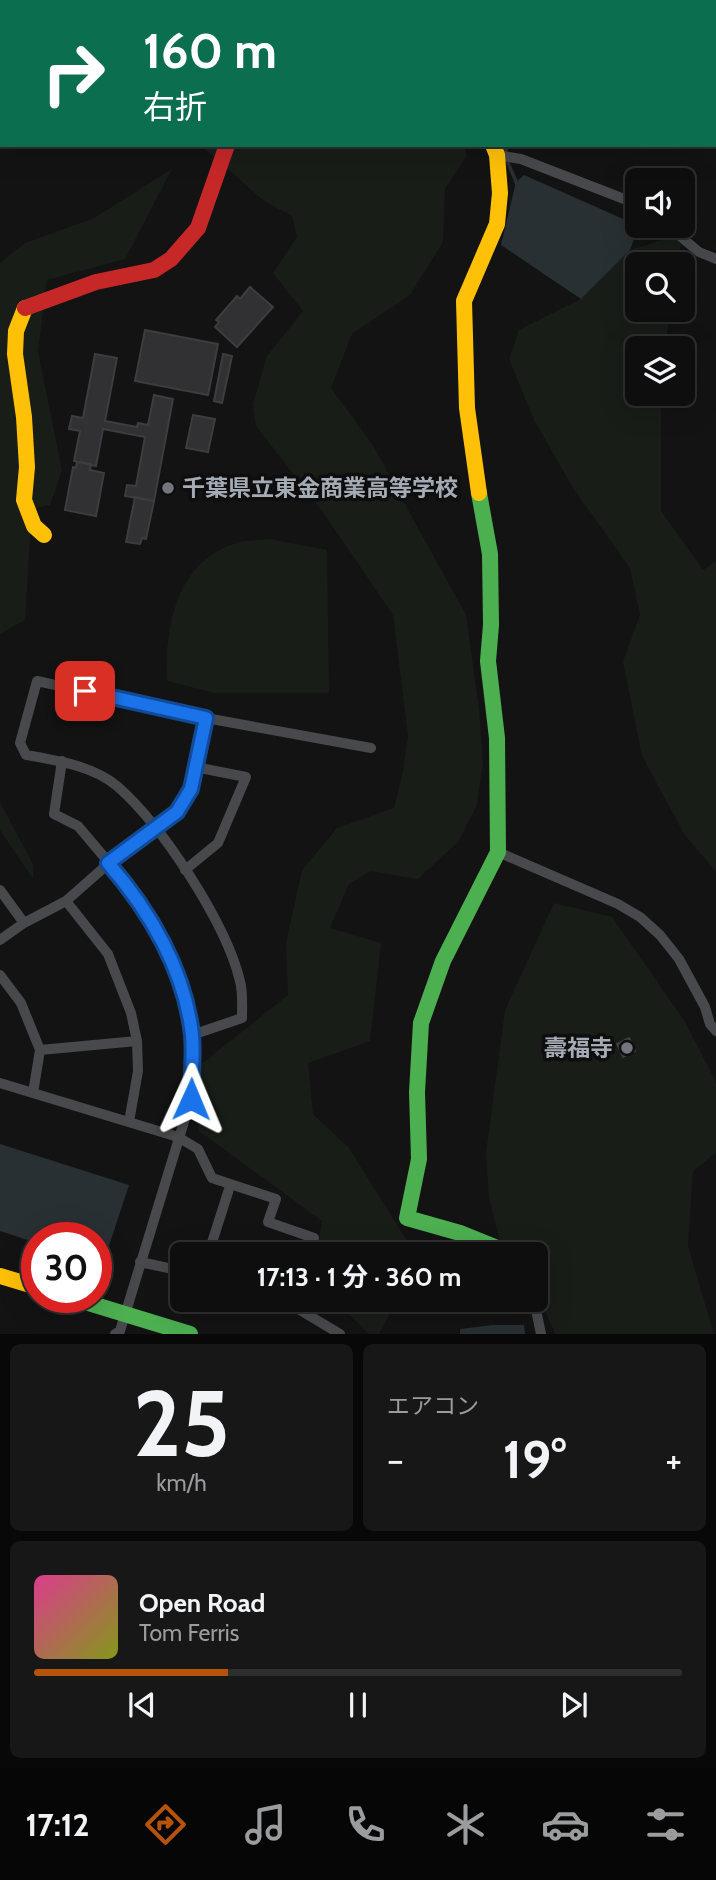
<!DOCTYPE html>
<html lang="ja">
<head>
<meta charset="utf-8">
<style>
	body { margin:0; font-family:Cabin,"Noto Sans JP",sans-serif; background:#171718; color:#f1f3f6; height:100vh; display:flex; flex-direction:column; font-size:26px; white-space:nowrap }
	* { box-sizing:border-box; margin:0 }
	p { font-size:23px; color:#9b9c9e }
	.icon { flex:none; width:38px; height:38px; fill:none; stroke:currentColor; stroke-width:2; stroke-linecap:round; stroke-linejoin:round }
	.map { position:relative; height:1334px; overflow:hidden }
	.panel { display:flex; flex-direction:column; gap:10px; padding:10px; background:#080808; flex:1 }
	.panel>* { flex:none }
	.top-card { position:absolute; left:0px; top:0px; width:718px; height:147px; box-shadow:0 7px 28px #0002,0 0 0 2px #2e2e2f; background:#0b6e4f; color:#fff; overflow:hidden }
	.fabs { position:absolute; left:625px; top:168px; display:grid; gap:14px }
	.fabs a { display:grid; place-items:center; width:70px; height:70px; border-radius:10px; background:#0e0e0f; box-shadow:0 7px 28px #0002,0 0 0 2px #2e2e2f; font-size:35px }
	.speed { position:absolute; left:21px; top:1222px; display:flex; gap:14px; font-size:35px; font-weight:700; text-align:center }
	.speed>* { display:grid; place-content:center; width:91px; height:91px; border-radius:50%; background:#0e0e0f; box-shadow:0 7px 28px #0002,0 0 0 2px #2e2e2f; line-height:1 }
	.speed .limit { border:10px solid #d22; background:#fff; color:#111 }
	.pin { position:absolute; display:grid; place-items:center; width:60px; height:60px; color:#fff; margin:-30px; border-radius:14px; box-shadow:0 4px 10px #0006 }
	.me { position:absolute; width:77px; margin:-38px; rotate:1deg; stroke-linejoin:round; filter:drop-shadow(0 0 5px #0008) }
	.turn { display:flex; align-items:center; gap:24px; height:147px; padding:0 28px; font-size:32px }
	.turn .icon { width:91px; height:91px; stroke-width:2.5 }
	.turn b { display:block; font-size:49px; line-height:60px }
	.big { font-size:52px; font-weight:700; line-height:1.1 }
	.panel .card { flex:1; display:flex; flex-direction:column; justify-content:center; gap:10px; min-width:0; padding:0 24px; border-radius:10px; background:#171718 }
	.panel .dial { align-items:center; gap:0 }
	.dial b { font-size:91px; line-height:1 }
	.song { display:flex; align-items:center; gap:21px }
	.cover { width:84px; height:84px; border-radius:10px; background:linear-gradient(135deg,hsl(330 70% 55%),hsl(70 70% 35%)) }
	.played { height:7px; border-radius:4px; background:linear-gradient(90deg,#b45309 30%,#2e2e2f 30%) }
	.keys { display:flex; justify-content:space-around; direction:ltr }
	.heat { display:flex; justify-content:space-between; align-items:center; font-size:38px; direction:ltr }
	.panel .tiles { flex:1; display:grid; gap:10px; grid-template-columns:1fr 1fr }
	.card:last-child { grid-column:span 2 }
	.trip { position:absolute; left:170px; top:1242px; width:378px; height:70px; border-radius:10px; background:#0e0e0f; box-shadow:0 7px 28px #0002,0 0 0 2px #2e2e2f; font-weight:700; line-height:70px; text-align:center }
	.tabs { display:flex; height:112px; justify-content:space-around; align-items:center; background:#060606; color:#9b9c9e }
	.tabs .icon { width:49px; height:49px }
	.tabs .current { color:#b45309 }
	.tabs b { font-size:32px; color:#f1f3f6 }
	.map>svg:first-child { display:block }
</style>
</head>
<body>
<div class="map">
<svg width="716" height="1334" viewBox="0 0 716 1334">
	<rect width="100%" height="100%" fill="#131314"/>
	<!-- green -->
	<path fill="#181d18" d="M0 0H107L2 2V43Z
		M207 145H464L467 156 445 189 443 242 410 295 352 334 331 388 372 444 466 615 479 709 483 762 477 805 458 842 418 879 370 871 349 884 330 928 381 943 370 1041 308 1063 313 1114 349 1148 416 1255H317L322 1221 199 1131 195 1069 288 995 286 943 302 870 337 828 394 808 403 771 408 736 393 615 325 515 256 426 253 404 267 356 303 311 273 273 297 237 292 216 264 201 205 149Z
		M172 169 125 259 47 280 38 352 62 470 50 505 32 509 25 620 0 634V263L25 243 94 218Z
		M682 234 678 264H637V310H671L664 348H637V394H661V511L703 570 716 561V872L684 834 642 756 623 661 640 615 630 568 573 488 534 420 509 359 519 330 581 299 630 250Z
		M270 539 327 550 329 693H214L167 681C165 626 176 561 237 543 247 540 259 540 270 539Z
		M0 802 33 864V879L0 830Z
		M554 903 612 917 684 1020 716 1082V1152L693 1172 688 1246 714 1334H555L536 1289V1255H507L502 1250 489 1198 486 1153 505 1010Z
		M335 1300H397L379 1334H369Z"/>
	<!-- water -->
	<path fill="#283034" d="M524 175 639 226 630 250 581 299 501 245 516 182Z
		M0 1144 129 1185 103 1264 96 1262V1237H37V1243L0 1231Z
		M493 1325H524L525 1334H460V1329Z"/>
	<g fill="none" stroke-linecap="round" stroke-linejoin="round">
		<!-- stream -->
		<path stroke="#283034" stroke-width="3.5" d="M486 0V2
			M506 151V145
			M508 163 517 184"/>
	</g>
	<!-- building -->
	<path fill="#313134" stroke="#3c3d40" stroke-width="2" d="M250 287 273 307 237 347 215 327 219 322 216 320 237 296 240 299Z
		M145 330 218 344 208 395 135 381Z
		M95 354 117 358 105 421 137 427 138 423 148 425 154 395 173 399 154 501 125 496 127 485 136 486 145 437 103 429 96 466 74 461 80 431 69 429 72 416 83 418Z
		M223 354 232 356 222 403 214 401Z
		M193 415 215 419 208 452 186 448Z
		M77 462 91 464 90 470 104 473 96 516 65 510 73 467 76 468Z
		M135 497 154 501 146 539 142 538 140 544 126 542Z
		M629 1038 635 1051 623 1057 617 1044Z"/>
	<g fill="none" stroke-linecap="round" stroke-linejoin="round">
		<!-- street -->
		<path stroke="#48494c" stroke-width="10" d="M298 0 299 2
			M194 2 196 0
			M497 155 521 159 637 204
			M668 226 699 252 716 259
			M62 761 54 814 78 826 127 884 151 923 176 967 192 1035 191 1099 120 1331 115 1334
			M498 852 618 904 640 917 660 935 679 959 705 1007 710 1024 716 1031
			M185 870 218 843 246 777 195 767
			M0 890 24 923
			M66 901 108 954 131 1013 137 1041 138 1071 129 1122
			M0 940 24 923 66 901 108 864 177 812 191 789 206 718
			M0 975 21 1003 40 1050 33 1093
			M192 1035 242 1018C242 1006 243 992 240 981 226 923 162 825 117 786 93 766 56 760 26 755L20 743 37 681 206 718 371 748
			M40 1050 137 1041
			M0 1083 178 1137 198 1149 212 1178 276 1199 268 1222 314 1238 309 1255
			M208 1255 230 1186
			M140 1262 182 1271
			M275 1300 295 1307 340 1334
			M534 1300 541 1334"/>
		<!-- fast -->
		<path stroke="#4caf50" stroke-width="16" d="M479 493 490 554 491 625 488 661 497 738 498 852 443 961 421 1023 417 1092 419 1159 407 1218 460 1233 502 1250 507 1255
			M69 1297 190 1334"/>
		<!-- slow -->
		<path stroke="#ffc107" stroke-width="16" d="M267 0 269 2
			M638 2 643 0
			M25 308 16 331 15 354 24 417 27 467 24 500 34 526 44 535
			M479 493 467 408 464 301 497 224 500 193 497 155 493 145
			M0 1276 37 1287"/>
		<!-- jam -->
		<path stroke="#c62828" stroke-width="16" d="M25 308 96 282 154 270 171 259 198 228 227 145"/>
	</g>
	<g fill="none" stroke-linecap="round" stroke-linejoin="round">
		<!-- route casing -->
		<g stroke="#114b97" stroke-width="18">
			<path id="route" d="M85 691 206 718 191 789 177 812 108 863C150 911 185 971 192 1035 194 1055 191 1078 191 1099"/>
		</g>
		<!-- route -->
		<use href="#route" stroke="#1a73e8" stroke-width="12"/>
	</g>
	<!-- markers -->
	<g fill="#72767c" stroke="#0e0e0f" stroke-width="2.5">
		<circle cx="168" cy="488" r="7"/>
		<circle cx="627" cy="1048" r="7"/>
	</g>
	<g text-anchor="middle" stroke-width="7" stroke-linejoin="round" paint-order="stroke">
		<!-- poi labels -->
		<g font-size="23" font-weight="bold" fill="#a5abb4" stroke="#0e0e0f" text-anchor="start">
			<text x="182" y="496">千葉県立東金商業高等学校</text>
			<text x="613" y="1056" text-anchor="end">壽福寺</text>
		</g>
	</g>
</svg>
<div class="fabs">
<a><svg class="icon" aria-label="sound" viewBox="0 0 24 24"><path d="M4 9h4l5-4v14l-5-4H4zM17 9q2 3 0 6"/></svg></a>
<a><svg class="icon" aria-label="search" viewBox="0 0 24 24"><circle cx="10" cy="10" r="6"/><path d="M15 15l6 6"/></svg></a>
<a><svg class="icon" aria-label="layers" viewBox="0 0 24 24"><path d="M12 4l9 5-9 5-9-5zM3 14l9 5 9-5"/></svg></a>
</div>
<div class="speed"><div class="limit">30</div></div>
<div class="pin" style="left:85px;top:691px;background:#d93025"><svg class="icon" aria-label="arrive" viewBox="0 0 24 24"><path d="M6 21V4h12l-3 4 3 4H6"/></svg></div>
<svg class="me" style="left:191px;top:1099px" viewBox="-20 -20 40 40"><path d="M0-17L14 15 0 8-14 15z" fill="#1a73e8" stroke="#fff" stroke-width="4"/></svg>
<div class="trip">17:13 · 1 分 · 360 m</div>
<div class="top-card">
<div class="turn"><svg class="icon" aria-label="right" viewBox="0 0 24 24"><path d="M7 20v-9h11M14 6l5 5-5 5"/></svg><div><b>160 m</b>右折</div></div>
</div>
</div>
<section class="panel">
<div class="tiles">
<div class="card dial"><b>25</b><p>km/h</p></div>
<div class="card"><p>エアコン</p>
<div class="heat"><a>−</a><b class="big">19°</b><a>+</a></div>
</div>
<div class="card">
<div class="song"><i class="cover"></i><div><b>Open Road</b><p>Tom Ferris</p></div></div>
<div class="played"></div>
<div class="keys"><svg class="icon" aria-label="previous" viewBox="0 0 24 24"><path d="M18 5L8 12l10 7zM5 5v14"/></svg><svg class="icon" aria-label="pause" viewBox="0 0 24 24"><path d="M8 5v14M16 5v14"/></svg><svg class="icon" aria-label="next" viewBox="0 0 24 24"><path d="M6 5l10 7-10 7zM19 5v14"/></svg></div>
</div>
</div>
</section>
<nav class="tabs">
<b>17:12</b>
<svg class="icon current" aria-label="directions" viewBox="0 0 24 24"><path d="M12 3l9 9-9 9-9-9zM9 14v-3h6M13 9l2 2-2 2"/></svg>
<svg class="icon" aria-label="music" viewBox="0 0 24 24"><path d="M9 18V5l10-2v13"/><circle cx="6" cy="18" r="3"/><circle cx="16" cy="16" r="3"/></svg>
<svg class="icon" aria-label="phone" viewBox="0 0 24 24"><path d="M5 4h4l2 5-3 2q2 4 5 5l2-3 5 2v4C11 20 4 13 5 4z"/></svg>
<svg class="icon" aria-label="climate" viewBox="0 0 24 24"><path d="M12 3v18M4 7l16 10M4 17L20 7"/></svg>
<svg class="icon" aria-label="car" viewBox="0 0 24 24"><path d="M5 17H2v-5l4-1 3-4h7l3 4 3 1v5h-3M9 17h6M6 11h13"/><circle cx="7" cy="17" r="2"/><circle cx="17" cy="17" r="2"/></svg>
<svg class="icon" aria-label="filters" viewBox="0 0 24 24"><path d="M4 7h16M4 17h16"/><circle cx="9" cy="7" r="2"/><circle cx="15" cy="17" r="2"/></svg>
</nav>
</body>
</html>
